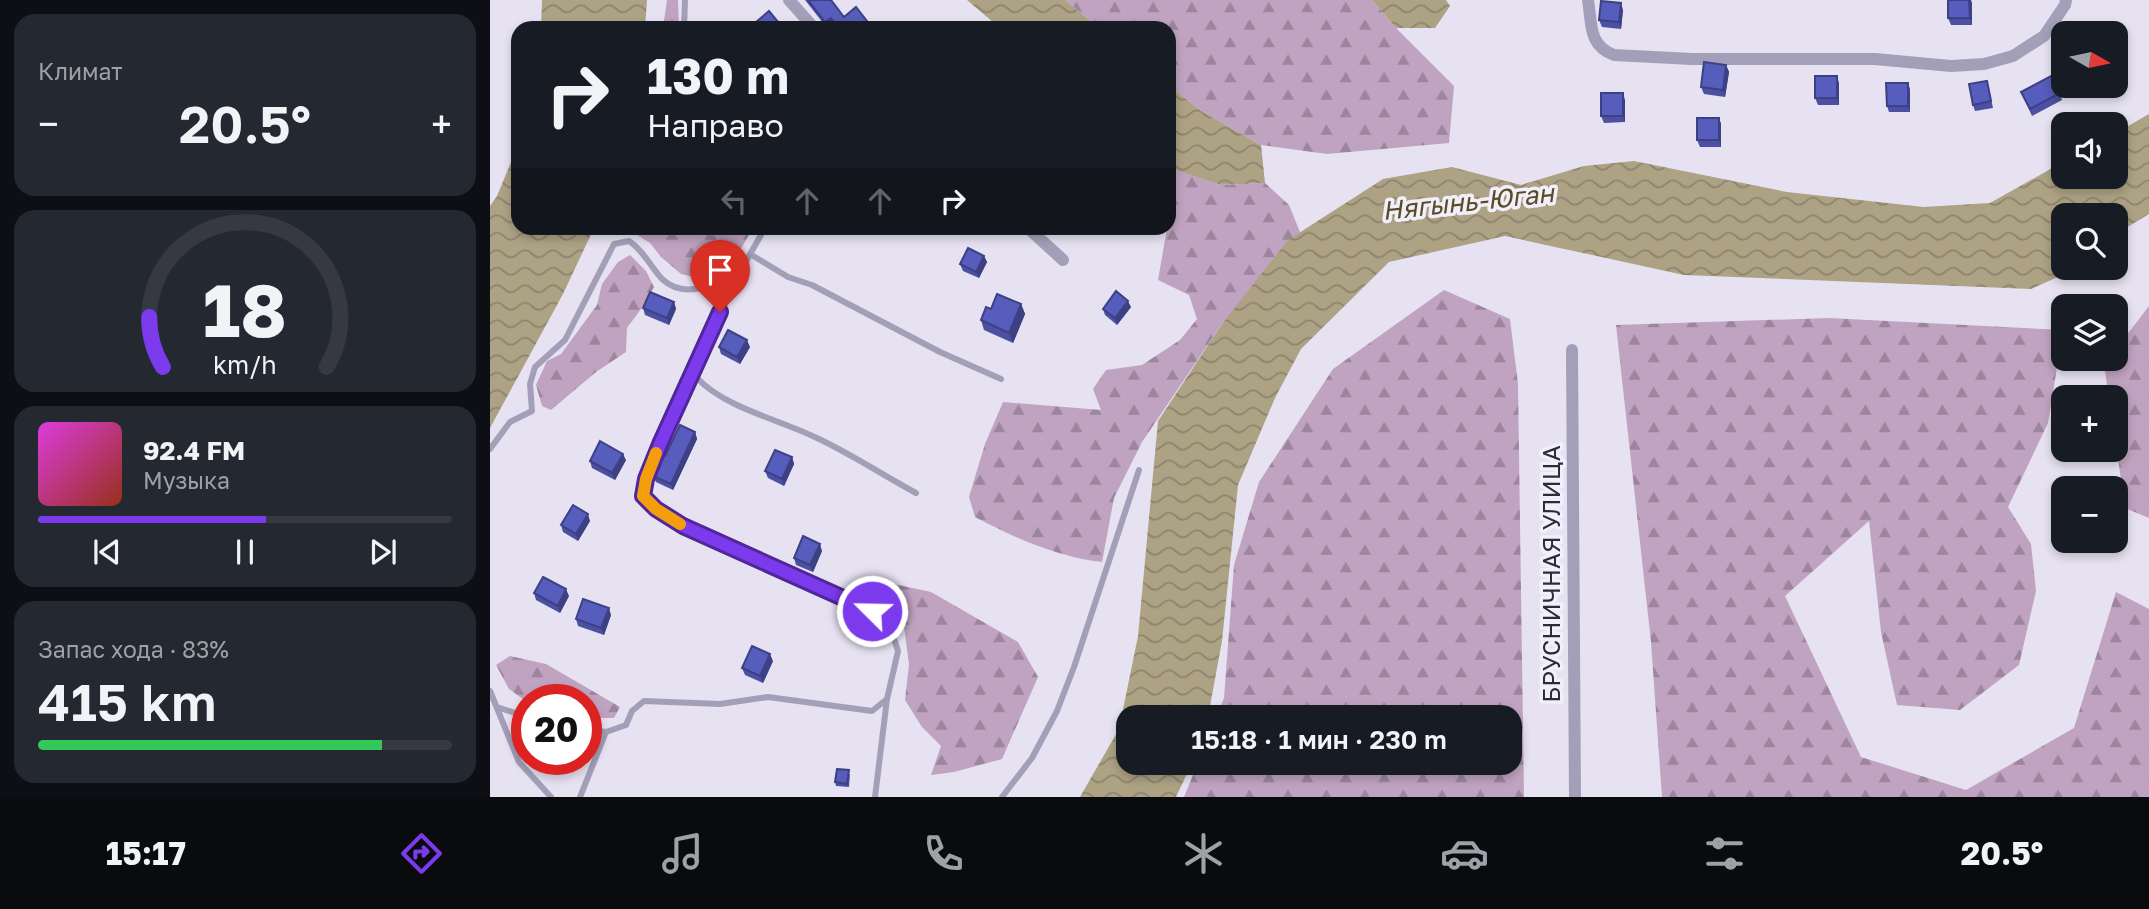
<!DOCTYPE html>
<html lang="ru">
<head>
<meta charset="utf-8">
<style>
	body { margin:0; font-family:"Golos Text",sans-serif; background:#242831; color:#f1f3f6; height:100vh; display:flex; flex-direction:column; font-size:26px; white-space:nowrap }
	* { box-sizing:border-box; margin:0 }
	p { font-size:23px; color:#9ea1a6 }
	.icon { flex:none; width:38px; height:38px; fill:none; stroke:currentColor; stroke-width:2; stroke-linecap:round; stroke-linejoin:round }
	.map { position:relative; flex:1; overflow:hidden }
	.drawer { display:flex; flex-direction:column; gap:14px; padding:14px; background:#0d0f14; width:490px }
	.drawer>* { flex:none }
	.hud { position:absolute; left:21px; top:21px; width:665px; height:214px; border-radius:21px; box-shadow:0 4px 10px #0003; background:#171b24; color:#f1f3f6; overflow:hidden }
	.needle { width:46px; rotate:99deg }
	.buttons { position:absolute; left:1561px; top:21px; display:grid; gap:14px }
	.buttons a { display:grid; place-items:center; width:77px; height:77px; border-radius:14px; background:#171b24; box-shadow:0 4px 10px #0003; font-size:35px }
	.speed { position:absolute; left:21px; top:684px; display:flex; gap:14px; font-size:35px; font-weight:700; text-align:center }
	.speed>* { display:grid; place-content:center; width:91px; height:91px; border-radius:50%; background:#171b24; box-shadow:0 4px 10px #0003; line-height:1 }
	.speed .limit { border:10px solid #d22; background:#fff; color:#111 }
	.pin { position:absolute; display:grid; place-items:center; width:60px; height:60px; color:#fff; margin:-72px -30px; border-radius:50% 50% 50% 0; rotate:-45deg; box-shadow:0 0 7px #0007 }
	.pin .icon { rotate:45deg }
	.me { position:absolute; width:77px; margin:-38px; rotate:293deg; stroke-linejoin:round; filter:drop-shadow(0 0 5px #0008) }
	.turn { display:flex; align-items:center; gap:24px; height:147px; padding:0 21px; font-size:32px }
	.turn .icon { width:91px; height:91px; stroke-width:2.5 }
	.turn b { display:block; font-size:49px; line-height:60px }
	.lanes { display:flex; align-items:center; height:66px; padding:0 21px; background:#0003; justify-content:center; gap:35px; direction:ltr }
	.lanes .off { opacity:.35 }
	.big { font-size:52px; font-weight:600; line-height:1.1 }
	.drawer .tile { flex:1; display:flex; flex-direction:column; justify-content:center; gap:10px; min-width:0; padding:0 24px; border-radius:21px; background:#242831 }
	.drawer .dial { align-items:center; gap:0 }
	.dial svg { height:182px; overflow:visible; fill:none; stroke:#363941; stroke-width:7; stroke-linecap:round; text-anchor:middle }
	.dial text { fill:#f1f3f6; stroke:none }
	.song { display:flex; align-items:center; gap:21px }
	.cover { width:84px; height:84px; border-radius:10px; background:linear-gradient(135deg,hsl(300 70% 55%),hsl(10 70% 35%)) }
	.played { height:7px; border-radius:4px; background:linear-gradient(90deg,#7c3aed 55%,#363941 55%) }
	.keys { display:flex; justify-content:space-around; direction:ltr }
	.heat { display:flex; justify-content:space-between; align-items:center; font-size:38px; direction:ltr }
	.charge { height:10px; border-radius:5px; background:linear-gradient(90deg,#34c759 83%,#363941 0) }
	.trip { position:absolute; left:626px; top:705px; width:406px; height:70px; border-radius:21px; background:#171b24; box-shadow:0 4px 10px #0003; font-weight:600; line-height:70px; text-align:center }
	.tabs { display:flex; height:112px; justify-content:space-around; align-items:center; background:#090b0e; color:#9ea1a6 }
	.tabs .icon { width:49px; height:49px }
	.tabs .selected { color:#7c3aed }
	.tabs b { font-size:32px; color:#f1f3f6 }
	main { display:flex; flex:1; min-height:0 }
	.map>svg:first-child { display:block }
</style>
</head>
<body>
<main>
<section class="drawer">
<div class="tile"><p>Климат</p>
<div class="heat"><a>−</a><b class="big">20.5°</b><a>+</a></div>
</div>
<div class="tile dial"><svg viewBox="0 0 100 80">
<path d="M14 69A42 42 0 1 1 86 69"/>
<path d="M14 69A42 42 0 0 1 8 47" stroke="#7c3aed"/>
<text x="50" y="56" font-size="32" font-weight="700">18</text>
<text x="50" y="72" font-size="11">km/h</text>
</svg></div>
<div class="tile">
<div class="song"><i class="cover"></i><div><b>92.4 FM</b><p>Музыка</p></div></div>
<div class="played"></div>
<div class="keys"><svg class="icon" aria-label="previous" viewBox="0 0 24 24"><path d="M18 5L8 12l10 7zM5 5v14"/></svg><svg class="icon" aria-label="pause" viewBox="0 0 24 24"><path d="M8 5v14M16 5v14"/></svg><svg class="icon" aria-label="next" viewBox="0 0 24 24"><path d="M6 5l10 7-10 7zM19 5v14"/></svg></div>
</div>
<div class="tile"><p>Запас хода · 83%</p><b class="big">415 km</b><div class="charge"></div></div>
</section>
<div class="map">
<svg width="1659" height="797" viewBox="0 0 1659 797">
	<defs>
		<pattern id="forest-firs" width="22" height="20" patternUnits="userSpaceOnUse" patternTransform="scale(1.75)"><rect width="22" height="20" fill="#c0a3c0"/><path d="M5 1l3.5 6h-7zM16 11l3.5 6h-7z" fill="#9c859d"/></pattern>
		<pattern id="water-waves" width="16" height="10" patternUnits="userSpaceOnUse" patternTransform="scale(1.75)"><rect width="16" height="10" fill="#ada284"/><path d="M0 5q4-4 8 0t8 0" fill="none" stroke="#8d846d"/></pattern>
	</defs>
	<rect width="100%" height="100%" fill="#e6e2f2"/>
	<!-- forest -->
	<path fill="url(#forest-firs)" d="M177 0H188L189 28H173Z
		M575 0H882L906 28 964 86 959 143 837 154 771 145 711 111 679 85V28H609Z
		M686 170 731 185 775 183 799 205 810 232 732 324 652 442 624 498 612 562C567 557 525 538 485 517L479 497 495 444 513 402 611 410 603 389 616 370 652 365 690 340 707 319 699 295 668 280 677 228H679V213Z
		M136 228H263L241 266 215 280 191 274 171 257 160 243Z
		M140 255 156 271 164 287 154 305 137 328 136 352 106 372 61 410 52 406 46 385 57 361 71 354 107 305 112 284 128 262Z
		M954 290 1020 319 1028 384 1034 797H694L708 763H1020V718L726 717 734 698 744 565 769 482 843 369Z
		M1659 306V518L1635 508 1626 444V397H1619L1614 365 1618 359H1626V349Z
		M1339 318 1573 330 1558 423 1518 507 1541 544 1546 591 1529 665 1470 710 1407 705 1391 632 1379 521 1295 596 1371 757 1476 790 1584 728 1626 592 1659 609V797H1172L1161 642 1126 325Z
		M404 584 441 592 528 642 548 677 512 759 464 772 441 775 451 746 432 727 415 700 419 664 414 627 399 609 393 589Z
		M20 656 56 664 130 707 124 718H96V700H37V702L19 689 6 665Z"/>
	<!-- water -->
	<path fill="url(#water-waves)" d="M52 0H157L155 28H51Z
		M477 0H575L609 28H510Z
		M882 0H956L960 6 945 28H906Z
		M679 85 711 111 771 145 775 183 731 185 679 168Z
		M1659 114V214L1626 234V215H1573V268H1588L1541 289 1194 275 1015 236 899 262 811 349 785 398 748 485 732 641 718 717 639 718V763H702L686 797H590L629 729 648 636 668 421 732 324 798 240 893 179 962 167 1031 185 1094 166 1144 161 1297 192 1434 207 1500 203 1573 162V177H1626V133Z
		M28 145V228H104L73 294 0 428V206L7 196Z"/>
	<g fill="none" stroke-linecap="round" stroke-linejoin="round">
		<!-- lane -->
		<path stroke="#a39fb9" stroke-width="6" d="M194 28 195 0
			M259 256 275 228
			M0 449 20 422 42 411 40 384 45 367 75 340 124 244 139 241C154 251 160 266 172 279 197 302 232 282 253 265
			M426 493C393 475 361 454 327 438 291 420 235 408 207 378V360L260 254 298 277 322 285 450 352 511 379
			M0 691 29 762 61 797
			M7 707 37 717
			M96 729 116 732 136 725 142 711 154 701 230 704 278 697 382 711 397 699 408 651 399 624 382 611 193 526 166 509 153 496 156 479 207 360
			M90 797 116 732
			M385 797 397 699
			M512 797 542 758 567 711 584 667 649 470"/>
		<!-- street -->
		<path stroke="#a39fb9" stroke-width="12" d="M299 0 324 28
			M1098 0C1102 24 1098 45 1124 55L1202 59H1385L1461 66 1494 64 1523 56 1554 36 1575 5 1576 0
			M538 228 573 260
			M1082 350 1085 797"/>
	</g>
	<!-- wall -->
	<path fill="#4b50a2" d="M315 0H341L354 17 380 28H346L343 25 339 28H337Z
		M1482 3V25H1461L1458 18Z
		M1133 10 1131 29 1112 27 1109 20Z
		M1236 65 1239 72 1235 97 1214 94 1211 87Z
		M1349 83V105H1328L1325 98Z
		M1418 83 1420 90V112H1399L1397 106Z
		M1499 88 1503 108 1485 111 1483 105Z
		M1531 92 1570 93 1572 100 1542 116Z
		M1135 100V122L1114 123 1111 116Z
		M1229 118 1231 124V147H1210L1207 140Z
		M494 256 497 262 489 278 473 271 470 264Z
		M184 302 186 309 179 325 155 315 153 308Z
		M531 304 535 314 523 343 494 330 491 320 501 309Z
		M641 307 627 325 615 315 613 309Z
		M229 347H260L250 364 231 354Z
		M205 432 207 439 183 490 166 482 163 476 175 456Z
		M302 457 304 464 294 486 278 478 275 471Z
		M136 460 125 480 102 468 100 461Z
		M100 521 88 541 73 532 71 525Z
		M332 551 323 572 306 565 304 558Z
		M44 593 79 596 70 613 46 600Z
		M121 615 114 635 88 626 86 619Z
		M283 661 273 683 255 675 252 668Z
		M360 774 359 787 346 786 345 782Z"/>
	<!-- shaded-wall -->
	<path fill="#3d4184" d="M1479 0H1481L1482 3V25L1480 18Z
		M1131 3 1133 10 1131 29 1129 22Z
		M341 18 343 25 339 28H338L335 22Z
		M377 21 380 28H369Z
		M1236 65 1239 72 1235 97 1233 90Z
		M1347 76 1349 83V105L1347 98Z
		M1418 83 1420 90V112L1418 106Z
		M1133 93 1135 100V122L1133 116Z
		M1229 118 1231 124V147L1229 140Z
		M494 256 497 262 489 278 486 272Z
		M638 301 641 307 627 325 625 318Z
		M184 302 186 309 179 325 177 318Z
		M531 304 535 314 523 343 519 333Z
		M257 340 260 347 250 364 247 357Z
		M205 432 207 439 183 490 181 484Z
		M133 454 136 460 125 480 122 473Z
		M302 457 304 464 294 486 292 479Z
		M98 514 100 521 88 541 86 534Z
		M330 544 332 551 323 572 320 565Z
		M76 589 79 596 70 613 68 606Z
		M119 608 121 615 114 635 111 628Z
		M280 654 283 661 273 683 270 676Z"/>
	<!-- building -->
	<path fill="#575dbc" stroke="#3d4184" stroke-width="2" d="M318 0H341L354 17 366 7 377 21 369 28H349L341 18 335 22Z
		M1458 0H1479L1480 18H1458Z
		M1111 1 1131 3 1129 22 1109 20Z
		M279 11 293 28H269L265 23Z
		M1214 62 1236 65 1233 90 1211 87Z
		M1325 76H1347V98H1325Z
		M1561 76 1570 93 1540 109 1531 92Z
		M1497 81 1501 101 1483 105 1479 84Z
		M1396 83H1418V106H1397Z
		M1111 93H1133V116H1111Z
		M1207 118H1229V140H1207Z
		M478 248 494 256 486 272 470 264Z
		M626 291 638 301 625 318 613 309Z
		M160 292 184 302 177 318 153 308Z
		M507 294 531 304 519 333 491 320 496 307 501 309Z
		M238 330 257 340 247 357 229 347Z
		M190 425 205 432 181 484 163 476 173 455 175 456Z
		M110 441 133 454 122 473 100 461Z
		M285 450 302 457 292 479 275 471Z
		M83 505 98 514 86 534 71 525Z
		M313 536 330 544 320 565 304 558Z
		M53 577 76 589 68 606 44 593Z
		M93 599 119 608 111 628 86 619Z
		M262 646 280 654 270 676 252 668Z
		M347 769 359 770 357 784 345 782Z"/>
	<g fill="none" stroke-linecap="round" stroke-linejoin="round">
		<!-- route casing -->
		<g stroke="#51269a" stroke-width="18">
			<path id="route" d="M230 312 171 442 156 479 153 496 166 509 193 526 382 611"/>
		</g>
		<!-- route -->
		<use href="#route" stroke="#7c3aed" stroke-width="12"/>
		<!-- slow -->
		<path stroke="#f59e0b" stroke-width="12" d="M166 453 156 479 153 496 166 509 190 524"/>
	</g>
	<g text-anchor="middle" stroke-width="7" stroke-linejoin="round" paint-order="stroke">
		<!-- street labels -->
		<g font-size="24" fill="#2c2c39" stroke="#f1effa">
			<text transform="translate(1062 574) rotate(-90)" y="8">БРУСНИЧНАЯ УЛИЦА</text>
		</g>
		<!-- water labels -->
		<g font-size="26" font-style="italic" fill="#584b25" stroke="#f1effa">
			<text transform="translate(978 202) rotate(-6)" y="9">Нягынь-Юган</text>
		</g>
	</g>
</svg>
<div class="buttons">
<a><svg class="needle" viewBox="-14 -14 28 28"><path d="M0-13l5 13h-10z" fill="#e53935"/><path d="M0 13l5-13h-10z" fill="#9ea1a6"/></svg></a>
<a><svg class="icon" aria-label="sound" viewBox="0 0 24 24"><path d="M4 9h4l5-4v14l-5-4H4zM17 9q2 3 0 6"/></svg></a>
<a><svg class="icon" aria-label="search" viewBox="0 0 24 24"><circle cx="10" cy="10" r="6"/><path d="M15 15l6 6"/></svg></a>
<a><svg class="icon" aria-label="layers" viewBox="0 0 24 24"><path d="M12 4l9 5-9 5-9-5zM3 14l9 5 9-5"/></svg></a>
<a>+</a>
<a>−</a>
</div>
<div class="speed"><div class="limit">20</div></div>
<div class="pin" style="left:230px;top:312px;background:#d93025"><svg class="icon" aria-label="arrive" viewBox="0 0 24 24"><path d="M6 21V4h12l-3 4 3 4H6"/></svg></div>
<svg class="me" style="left:382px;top:611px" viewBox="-20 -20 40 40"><circle r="17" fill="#7c3aed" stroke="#fff" stroke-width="3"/><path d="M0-11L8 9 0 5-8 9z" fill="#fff"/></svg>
<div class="trip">15:18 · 1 мин · 230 m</div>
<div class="hud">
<div class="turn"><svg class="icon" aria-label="right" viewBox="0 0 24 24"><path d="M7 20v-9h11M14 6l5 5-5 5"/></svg><div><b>130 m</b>Направо</div></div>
<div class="lanes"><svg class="icon off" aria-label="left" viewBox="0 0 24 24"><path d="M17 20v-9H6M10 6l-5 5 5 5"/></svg><svg class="icon off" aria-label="ahead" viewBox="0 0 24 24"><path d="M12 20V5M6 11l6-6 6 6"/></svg><svg class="icon off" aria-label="ahead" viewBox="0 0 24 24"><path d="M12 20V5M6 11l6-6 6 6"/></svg><svg class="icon" aria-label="right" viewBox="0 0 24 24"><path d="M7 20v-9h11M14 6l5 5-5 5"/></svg></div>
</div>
</div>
</main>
<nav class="tabs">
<b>15:17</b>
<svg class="icon selected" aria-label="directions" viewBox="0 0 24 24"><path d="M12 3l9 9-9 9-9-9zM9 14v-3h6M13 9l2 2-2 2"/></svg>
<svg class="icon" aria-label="music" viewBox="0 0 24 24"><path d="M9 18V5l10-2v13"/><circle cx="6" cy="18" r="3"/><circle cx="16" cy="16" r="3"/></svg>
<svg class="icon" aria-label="phone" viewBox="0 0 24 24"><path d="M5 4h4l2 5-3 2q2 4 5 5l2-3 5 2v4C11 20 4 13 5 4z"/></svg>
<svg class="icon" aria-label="climate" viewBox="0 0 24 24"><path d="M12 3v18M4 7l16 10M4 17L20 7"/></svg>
<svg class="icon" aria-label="car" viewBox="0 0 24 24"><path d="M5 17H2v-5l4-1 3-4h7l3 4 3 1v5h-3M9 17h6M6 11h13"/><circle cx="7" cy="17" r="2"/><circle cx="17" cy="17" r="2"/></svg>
<svg class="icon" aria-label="filters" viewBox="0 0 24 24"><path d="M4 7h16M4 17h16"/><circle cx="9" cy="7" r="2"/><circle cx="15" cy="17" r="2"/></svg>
<b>20.5°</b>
</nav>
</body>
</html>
